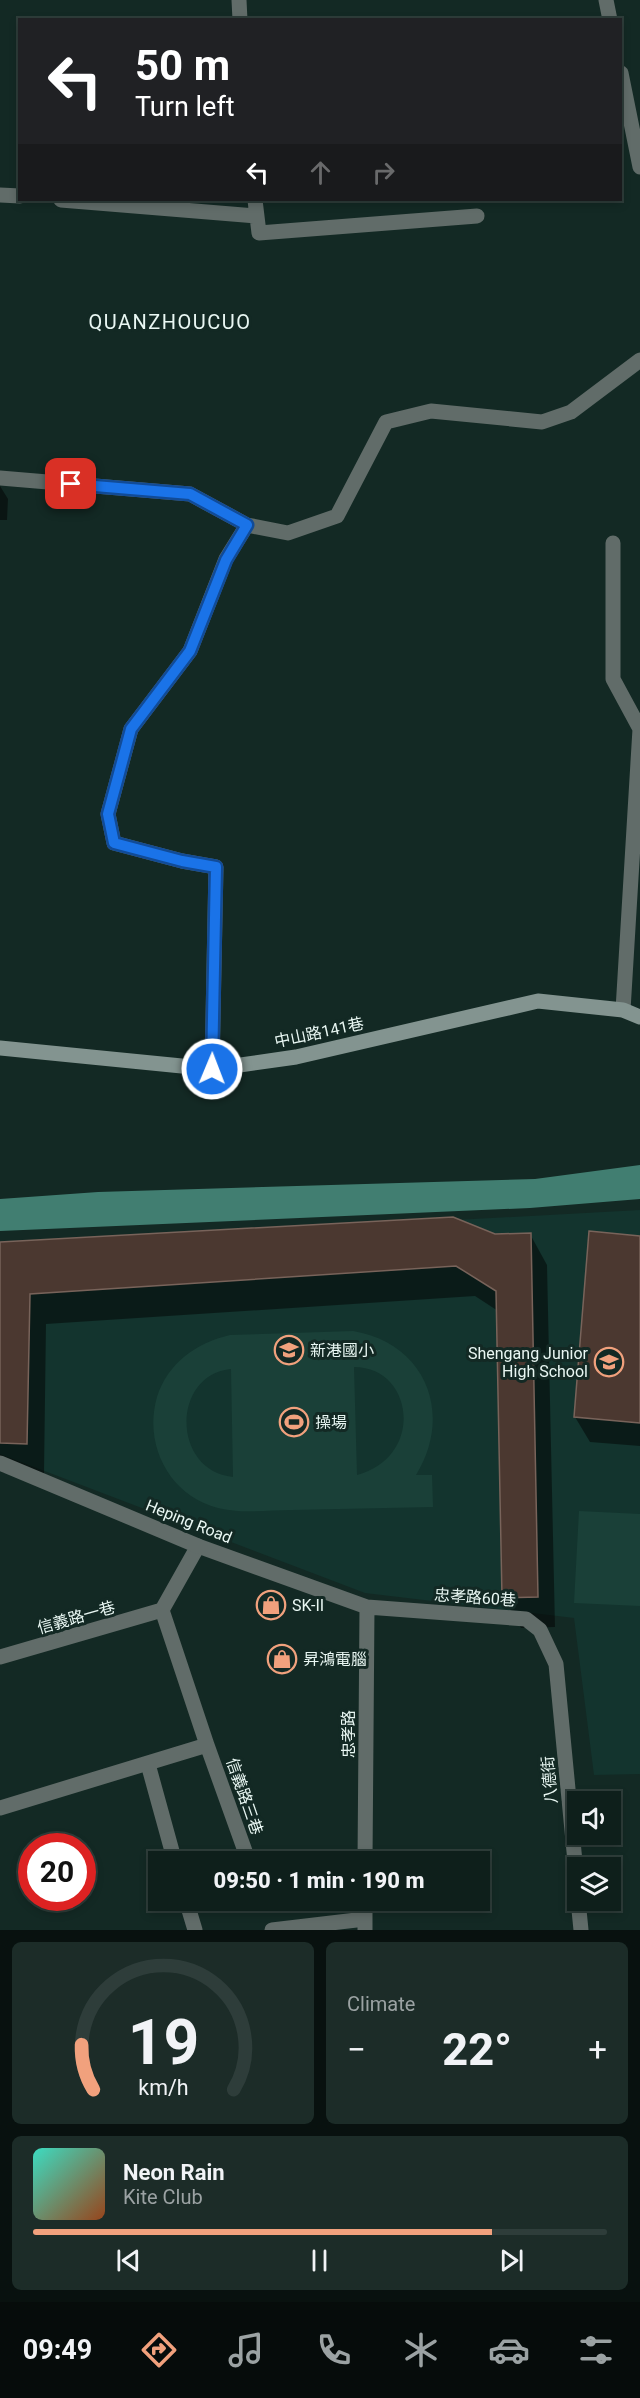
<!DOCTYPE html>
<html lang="en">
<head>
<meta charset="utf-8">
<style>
	body { margin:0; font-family:Roboto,"Noto Sans TC",sans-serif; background:#1c2c28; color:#f1f3f6; height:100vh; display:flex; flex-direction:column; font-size:22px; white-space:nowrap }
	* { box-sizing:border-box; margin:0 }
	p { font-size:20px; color:#9ba2a3 }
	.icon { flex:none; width:33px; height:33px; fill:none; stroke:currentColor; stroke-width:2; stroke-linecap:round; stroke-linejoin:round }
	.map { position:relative; height:1930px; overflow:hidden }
	.details { display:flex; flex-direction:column; gap:12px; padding:12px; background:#08110f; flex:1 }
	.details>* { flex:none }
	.banner { position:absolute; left:18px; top:18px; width:604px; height:183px; border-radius:0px; box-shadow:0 3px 9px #0003,0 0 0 2px #2e3d3a; background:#202124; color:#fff; overflow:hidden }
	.fabs { position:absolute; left:567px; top:1791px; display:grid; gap:12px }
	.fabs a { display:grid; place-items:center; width:54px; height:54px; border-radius:0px; background:#0e1f1b; box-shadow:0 3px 9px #0003,0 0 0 2px #2e3d3a; font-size:30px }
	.speed { position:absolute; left:18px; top:1833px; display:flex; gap:12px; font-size:30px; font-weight:700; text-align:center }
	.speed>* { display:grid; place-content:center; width:78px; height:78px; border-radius:50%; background:#0e1f1b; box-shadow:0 3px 9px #0003,0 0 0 2px #2e3d3a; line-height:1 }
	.speed .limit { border:9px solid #d22; background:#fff; color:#111 }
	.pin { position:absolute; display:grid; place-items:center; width:51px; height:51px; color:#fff; margin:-26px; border-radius:12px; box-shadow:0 3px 9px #0006 }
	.me { position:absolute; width:66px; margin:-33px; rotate:1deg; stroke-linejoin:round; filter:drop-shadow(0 0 4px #0008) }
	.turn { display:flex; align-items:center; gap:21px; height:126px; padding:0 18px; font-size:27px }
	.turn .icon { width:78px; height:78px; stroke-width:2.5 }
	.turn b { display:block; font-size:42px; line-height:51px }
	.lanes { display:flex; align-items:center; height:57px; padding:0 18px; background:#0003; justify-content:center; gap:30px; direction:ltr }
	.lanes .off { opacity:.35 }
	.big { font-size:45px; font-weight:800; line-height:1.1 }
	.details .tile { flex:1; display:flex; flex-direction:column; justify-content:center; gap:9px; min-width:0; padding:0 21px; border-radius:9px; background:#1c2c28 }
	.details .dial { align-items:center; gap:0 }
	.dial svg { height:156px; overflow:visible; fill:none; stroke:#2e3d3a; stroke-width:7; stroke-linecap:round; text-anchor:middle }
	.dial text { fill:#f1f3f6; stroke:none }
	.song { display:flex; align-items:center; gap:18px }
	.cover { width:72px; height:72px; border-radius:9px; background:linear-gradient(135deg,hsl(170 70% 55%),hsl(20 70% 35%)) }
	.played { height:6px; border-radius:3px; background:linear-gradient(90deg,#f1a17d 80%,#2e3d3a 80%) }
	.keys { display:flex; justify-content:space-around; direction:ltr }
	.heat { display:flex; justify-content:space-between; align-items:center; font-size:33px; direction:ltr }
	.details .tiles { flex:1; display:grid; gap:12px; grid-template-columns:1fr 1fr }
	.tile:last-child { grid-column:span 2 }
	.trip { position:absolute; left:148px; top:1851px; width:342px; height:60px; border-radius:0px; background:#0e1f1b; box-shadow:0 3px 9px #0003,0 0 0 2px #2e3d3a; font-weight:800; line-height:60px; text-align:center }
	.tabs { display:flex; height:96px; justify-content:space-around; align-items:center; background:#060c0b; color:#9ba2a3 }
	.tabs .icon { width:42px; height:42px }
	.tabs .selected { color:#f1a17d }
	.tabs b { font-size:27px; color:#f1f3f6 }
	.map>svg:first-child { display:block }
</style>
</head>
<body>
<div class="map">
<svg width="640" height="1930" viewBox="0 0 640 1930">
	<rect width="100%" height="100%" fill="#132924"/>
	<!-- built -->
	<path fill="#13342e" d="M640 1210V1774L594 1775 574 1618 365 1593 0 1454V1245Z"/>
	<!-- green -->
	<path fill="#1a4038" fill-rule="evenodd" d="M353 1331C425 1343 454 1413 416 1475H432L433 1507C385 1508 338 1509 291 1510 267 1510 241 1514 218 1508 170 1496 143 1445 157 1397 168 1363 196 1343 230 1335ZM354 1367C414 1367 425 1457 357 1475ZM230 1369H231L233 1477C172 1471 171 1376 230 1369Z
		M579 1511 640 1514V1606L574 1603Z"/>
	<!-- water -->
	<path fill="#417e71" d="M640 1165V1199L530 1208 0 1231V1199L98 1192 535 1179Z"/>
	<!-- shadow -->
	<path fill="#0007" d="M0 486 8 499 7 520H0Z
		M530 1234 547 1265 555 1627 521 1628 504 1598 498 1311 475 1296 46 1324 44 1473H3L0 1467V1243Z
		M640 1237V1446L590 1442 575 1417Z"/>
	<!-- building -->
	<path fill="#4b3830" stroke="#78635a" stroke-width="1.5" d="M453 1217 495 1234 531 1233 538 1597 502 1598 496 1291 456 1266 30 1294 27 1444 0 1443V1242Z
		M589 1231 640 1236V1423L574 1417Z"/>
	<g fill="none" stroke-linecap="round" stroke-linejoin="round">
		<!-- lane -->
		<path stroke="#616c69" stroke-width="15" d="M239 0 240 20
			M606 0 610 20
			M621 73 640 167
			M0 195 20 196
			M61 200 257 216
			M255 200 259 233 477 216
			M0 478 190 494 247 525 288 533 337 516 386 422 431 411 542 422 571 412 640 360
			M613 543V679L640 729 623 1010
			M212 1069 216 867 182 861 114 843 108 814 131 729 190 651 226 559 247 525
			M198 1546 162 1610 207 1745
			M0 1657 162 1610
			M148 1764 175 1862
			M0 1808 207 1745 245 1851
			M186 1900 195 1930"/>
		<!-- street -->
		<path stroke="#616c69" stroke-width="15" d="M0 1463 198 1546 367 1607 526 1619 540 1630 556 1664 578 1893
			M365 1862 367 1607
			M578 1900 581 1930
			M272 1930 365 1919
			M365 1930V1900"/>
		<!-- secondary -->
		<path stroke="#839490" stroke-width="15" d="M0 1048 212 1069 296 1057 538 1001 623 1010 640 1017"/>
	</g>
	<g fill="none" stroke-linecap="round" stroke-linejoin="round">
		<!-- route casing -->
		<g stroke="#114b97" stroke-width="15">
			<path id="route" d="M71 484 190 494 247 525 226 560 190 651 131 729 108 814 114 843 182 861 216 867 212 1069"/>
		</g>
		<!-- route -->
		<use href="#route" stroke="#1a73e8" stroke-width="10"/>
	</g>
	<!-- icons -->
	<defs>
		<g id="school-ring" transform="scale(1.5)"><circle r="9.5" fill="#132924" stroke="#f1a17d" stroke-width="1.5"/><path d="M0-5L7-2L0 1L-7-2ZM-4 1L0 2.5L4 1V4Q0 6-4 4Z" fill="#f1a17d"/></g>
		<g id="stadium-ring" transform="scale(1.5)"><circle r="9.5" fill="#132924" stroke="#f1a17d" stroke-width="1.5"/><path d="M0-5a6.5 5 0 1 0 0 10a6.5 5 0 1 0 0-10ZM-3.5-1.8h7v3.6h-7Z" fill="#f1a17d"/></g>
		<g id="shop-ring" transform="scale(1.5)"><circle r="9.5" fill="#132924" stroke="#f1a17d" stroke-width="1.5"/><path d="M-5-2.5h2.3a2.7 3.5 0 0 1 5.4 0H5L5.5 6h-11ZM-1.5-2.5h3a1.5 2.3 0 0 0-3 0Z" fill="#f1a17d"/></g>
	</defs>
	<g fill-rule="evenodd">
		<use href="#school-ring" x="289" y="1350"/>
		<use href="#school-ring" x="609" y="1362"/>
		<use href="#stadium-ring" x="294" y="1422"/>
		<use href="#shop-ring" x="271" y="1605"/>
		<use href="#shop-ring" x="282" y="1659"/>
	</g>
	<g text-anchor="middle" stroke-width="6" stroke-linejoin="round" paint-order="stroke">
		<!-- street labels -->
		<g font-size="16" fill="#e9f7f3" stroke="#132924">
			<text transform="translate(319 1032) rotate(-12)" y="6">中山路141巷</text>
			<text transform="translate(189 1521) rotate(22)" y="6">Heping Road</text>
			<text transform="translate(475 1597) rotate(4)" y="6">忠孝路60巷</text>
			<text transform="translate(76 1617) rotate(-16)" y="6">信義路一巷</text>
			<text transform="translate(348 1734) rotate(-90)" y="6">忠孝路</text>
			<text transform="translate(549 1780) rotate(-95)" y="6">八德街</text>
			<text transform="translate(245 1796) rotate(71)" y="6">信義路三巷</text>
		</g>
		<!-- poi labels -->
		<g font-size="16" fill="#e9f7f3" stroke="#132924" text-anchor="start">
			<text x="310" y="1356">新港國小</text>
			<text x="588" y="1359" text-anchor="end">Shengang Junior<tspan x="588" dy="18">High School</tspan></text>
			<text x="315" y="1428">操場</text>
			<text x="292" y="1611">SK-II</text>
			<text x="303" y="1665">昇鴻電腦</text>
		</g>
		<!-- quarter labels -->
		<g font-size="20" letter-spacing="1.5" fill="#e9f7f3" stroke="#132924">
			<text x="170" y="329">QUANZHOUCUO</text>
		</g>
	</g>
</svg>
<div class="fabs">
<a><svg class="icon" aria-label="sound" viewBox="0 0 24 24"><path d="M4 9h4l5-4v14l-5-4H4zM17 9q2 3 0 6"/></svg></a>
<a><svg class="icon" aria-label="layers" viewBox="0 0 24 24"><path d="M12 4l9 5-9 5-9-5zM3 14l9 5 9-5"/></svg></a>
</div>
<div class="speed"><div class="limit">20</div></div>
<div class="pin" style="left:71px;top:484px;background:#d93025"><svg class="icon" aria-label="arrive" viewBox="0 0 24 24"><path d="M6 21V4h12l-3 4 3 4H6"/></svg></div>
<svg class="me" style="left:212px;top:1069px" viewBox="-20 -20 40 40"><circle r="17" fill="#1a73e8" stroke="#fff" stroke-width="3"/><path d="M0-11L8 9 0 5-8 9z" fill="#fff"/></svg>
<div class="trip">09:50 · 1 min · 190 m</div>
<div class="banner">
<div class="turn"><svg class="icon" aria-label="left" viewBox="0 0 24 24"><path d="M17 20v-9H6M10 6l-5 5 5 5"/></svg><div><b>50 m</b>Turn left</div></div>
<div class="lanes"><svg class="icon" aria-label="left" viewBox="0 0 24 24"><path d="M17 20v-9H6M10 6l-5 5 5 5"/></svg><svg class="icon off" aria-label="ahead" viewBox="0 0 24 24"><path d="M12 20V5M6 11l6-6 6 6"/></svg><svg class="icon off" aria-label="right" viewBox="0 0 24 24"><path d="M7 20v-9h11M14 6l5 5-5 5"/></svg></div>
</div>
</div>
<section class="details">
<div class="tiles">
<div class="tile dial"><svg viewBox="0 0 100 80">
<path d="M14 69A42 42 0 1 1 86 69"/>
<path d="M14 69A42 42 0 0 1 8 46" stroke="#f1a17d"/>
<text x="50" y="56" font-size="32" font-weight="700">19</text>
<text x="50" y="72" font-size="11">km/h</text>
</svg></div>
<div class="tile"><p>Climate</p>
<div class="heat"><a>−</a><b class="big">22°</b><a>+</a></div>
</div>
<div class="tile">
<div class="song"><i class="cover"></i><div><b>Neon Rain</b><p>Kite Club</p></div></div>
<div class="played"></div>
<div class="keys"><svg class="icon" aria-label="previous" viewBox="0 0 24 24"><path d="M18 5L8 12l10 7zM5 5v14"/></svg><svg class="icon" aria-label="pause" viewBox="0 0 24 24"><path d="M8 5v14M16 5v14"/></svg><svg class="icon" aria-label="next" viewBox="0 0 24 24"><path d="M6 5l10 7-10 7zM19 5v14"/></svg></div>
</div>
</div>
</section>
<nav class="tabs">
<b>09:49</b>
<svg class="icon selected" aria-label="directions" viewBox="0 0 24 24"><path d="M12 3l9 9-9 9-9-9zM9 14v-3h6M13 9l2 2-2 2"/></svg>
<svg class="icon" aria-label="music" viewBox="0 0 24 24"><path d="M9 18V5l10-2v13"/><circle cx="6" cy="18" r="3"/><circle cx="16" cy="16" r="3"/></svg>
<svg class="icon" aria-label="phone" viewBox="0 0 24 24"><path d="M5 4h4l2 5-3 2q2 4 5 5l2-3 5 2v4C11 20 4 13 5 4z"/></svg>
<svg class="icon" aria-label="climate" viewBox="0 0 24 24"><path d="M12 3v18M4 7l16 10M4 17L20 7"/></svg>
<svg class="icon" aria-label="car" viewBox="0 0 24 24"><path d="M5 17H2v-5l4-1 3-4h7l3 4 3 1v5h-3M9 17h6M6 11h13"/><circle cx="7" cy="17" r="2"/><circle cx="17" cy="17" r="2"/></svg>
<svg class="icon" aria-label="filters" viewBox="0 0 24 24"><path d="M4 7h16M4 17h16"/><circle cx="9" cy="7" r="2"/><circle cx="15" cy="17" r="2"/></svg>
</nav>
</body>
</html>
